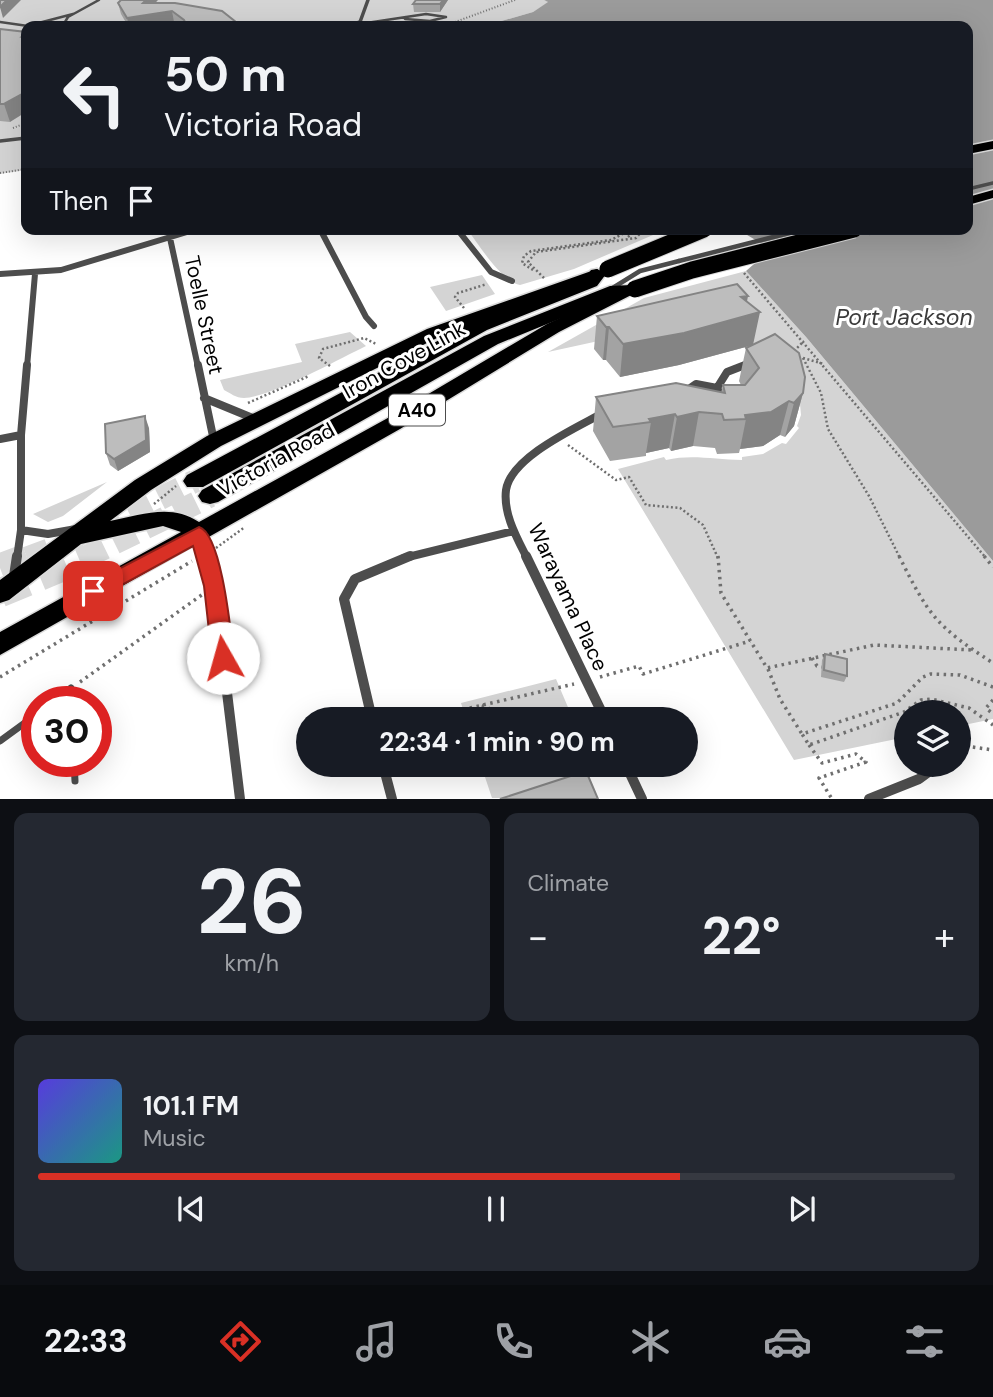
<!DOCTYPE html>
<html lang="en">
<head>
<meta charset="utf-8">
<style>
	body { margin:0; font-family:"DM Sans",sans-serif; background:#242831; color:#f1f3f6; height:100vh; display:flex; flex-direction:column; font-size:26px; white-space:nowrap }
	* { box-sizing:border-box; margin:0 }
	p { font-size:23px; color:#9ea1a6 }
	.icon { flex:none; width:38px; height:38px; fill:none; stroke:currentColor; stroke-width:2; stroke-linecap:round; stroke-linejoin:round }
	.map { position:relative; height:799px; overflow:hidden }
	.details { display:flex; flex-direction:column; gap:14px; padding:14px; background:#0d0f14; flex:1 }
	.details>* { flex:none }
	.top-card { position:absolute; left:21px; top:21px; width:952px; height:214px; border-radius:14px; box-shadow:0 7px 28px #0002; background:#171b24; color:#f1f3f6; overflow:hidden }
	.buttons { position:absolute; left:894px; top:700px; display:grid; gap:14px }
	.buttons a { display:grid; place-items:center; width:77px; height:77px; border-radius:50%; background:#171b24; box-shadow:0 7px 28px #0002; font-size:35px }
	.speed { position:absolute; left:21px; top:686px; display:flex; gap:14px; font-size:35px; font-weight:700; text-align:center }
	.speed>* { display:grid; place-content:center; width:91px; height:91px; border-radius:50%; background:#171b24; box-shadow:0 7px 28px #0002; line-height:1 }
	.speed .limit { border:10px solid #d22; background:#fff; color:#111 }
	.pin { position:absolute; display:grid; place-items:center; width:60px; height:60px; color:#fff; margin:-30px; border-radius:14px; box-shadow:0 4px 10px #0006 }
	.me { position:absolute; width:77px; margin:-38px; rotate:353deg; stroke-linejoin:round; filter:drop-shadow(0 0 5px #0008) }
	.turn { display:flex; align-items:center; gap:24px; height:147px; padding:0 28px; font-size:32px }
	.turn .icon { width:91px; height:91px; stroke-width:2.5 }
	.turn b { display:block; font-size:49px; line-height:60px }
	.then { display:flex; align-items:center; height:66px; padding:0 28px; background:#0003; gap:14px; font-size:26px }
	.big { font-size:52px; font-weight:700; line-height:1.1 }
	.details .card { flex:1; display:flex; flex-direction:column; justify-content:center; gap:10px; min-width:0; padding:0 24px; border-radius:14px; background:#242831 }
	.details .dial { align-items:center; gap:0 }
	.dial b { font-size:91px; line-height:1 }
	.song { display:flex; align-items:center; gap:21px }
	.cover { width:84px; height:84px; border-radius:10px; background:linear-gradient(135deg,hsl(250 70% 55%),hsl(170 70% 35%)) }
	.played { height:7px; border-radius:4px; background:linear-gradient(90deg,#d93025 70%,#363941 70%) }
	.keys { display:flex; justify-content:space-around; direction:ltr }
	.heat { display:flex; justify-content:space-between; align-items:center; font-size:38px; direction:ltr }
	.details .tiles { flex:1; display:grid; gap:14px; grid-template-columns:1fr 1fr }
	.card:last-child { grid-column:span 2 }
	.trip { position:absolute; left:296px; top:707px; width:402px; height:70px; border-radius:35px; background:#171b24; box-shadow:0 7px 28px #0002; font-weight:700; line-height:70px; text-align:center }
	.menu { display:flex; height:112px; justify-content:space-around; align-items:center; background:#090b0e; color:#9ea1a6 }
	.menu .icon { width:49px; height:49px }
	.menu .on { color:#d93025 }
	.menu b { font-size:32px; color:#f1f3f6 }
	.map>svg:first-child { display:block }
</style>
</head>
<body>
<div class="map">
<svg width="993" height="799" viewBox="0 0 993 799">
	<rect width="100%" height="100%" fill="#fff"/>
	<!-- green -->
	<path fill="#d4d4d4" d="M0 0H544L549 2 533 12 484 26H26V170L0 174Z
		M467 229H667L574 269 520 285C502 282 479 245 467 229Z
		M746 271 806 337 993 561V719L959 726V712H906V737L794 760 618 469 664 457 666 460C693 454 715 460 742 460V457L763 454 782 443 786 444 799 428 797 426 801 415 800 404 727 313 548 352 644 298Z
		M482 275 495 294 446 311 430 287Z
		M350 332 366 346C339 359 271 397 244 398 236 398 230 393 224 390L220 380 302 362 295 344Z
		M107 482 63 516 48 522 33 514Z
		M556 679 573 719H466L461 703Z
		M481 765H593L597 773 510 798H492Z"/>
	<!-- water -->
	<path fill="#9b9b9b" d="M544 0H993V561L806 337 746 271 771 249 737 229H968V26H484L533 12 548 2Z"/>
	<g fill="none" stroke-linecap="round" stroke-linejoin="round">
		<!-- motorway-tunnel-far1 -->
		<path stroke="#d9d9d9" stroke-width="23" stroke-dasharray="23 11" stroke-linecap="butt" d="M99 529 195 481
			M27 558 57 547
			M84 558 210 496"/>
		<!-- motorway-tunnel -->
		<path stroke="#d9d9d9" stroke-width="29" stroke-dasharray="29 14" stroke-linecap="butt" d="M0 568 32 556
			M0 593 88 556"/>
		<!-- trunk casing -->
		<g stroke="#dbdbdb" stroke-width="3">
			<path id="trunk" d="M993 141V149L968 154V146Z
				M993 190V198L968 205V197Z
				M597 269 605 274 603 277 439 337 221 446 151 490 110 521C141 515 171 503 199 522L386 419 547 324 629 286 635 284 643 289 559 332 400 429 0 655V632L181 532 163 526 81 544 9 600 0 603V580L135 480 207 436 427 329Z"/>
		</g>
		<!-- motorway casing -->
		<g stroke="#dbdbdb" stroke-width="3">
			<path id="motorway" d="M597 269 606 274 597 286 487 330 203 487H187L183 481 187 475 473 322 585 278 591 270Z
				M631 285 640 290 637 294 618 295 498 344 218 502 210 504 202 502 198 496 202 490 484 336 610 286Z"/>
		</g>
		<!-- path-far2 -->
		<path stroke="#6f6f6f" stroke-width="2" stroke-dasharray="1 2" stroke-linecap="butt" d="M288 22 291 26
			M455 22 515 0
			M13 128 26 123
			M0 173 26 169"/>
		<!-- path-far1 -->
		<path stroke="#6f6f6f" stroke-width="2.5" stroke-dasharray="2 2.5" stroke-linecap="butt" d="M628 237 637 229
			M533 270 522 263 524 256 531 251 611 240 632 229
			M744 273 986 558
			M544 278 528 262 536 252 636 238 644 229
			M464 308 455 297 458 293 487 284
			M794 351 804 341
			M803 358 821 393 828 429 869 496 900 558
			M803 358 824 364
			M330 366 319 358 323 349 364 338 376 344
			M248 403 309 376
			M568 445 616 480 629 477 646 505 680 508 703 525 718 558
			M154 504 176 486
			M216 548 245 527"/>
		<!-- path -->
		<path stroke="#6f6f6f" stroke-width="3.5" stroke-dasharray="2.5 4.5" stroke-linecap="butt" d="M718 556 721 593 767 668 874 645 972 650
			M899 556C929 616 936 626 993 663
			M984 556 993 567
			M812 658 817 666 822 667
			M768 669 780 699 802 734
			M0 677 192 561
			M600 677 639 666 643 674 750 641
			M80 682 203 594
			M993 687 960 675 931 674 923 677 897 703 802 734 809 745 904 712 921 700 931 699 969 708 993 725
			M993 700 986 708 993 714
			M482 705 510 719
			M422 719 574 684
			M809 745 822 763 856 754 866 762 819 778 832 799
			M959 745 993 750
			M597 765 616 775"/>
		<!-- service-far3 -->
		<path stroke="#4d4d4d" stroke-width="2.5" d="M0 22 28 26
			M353 25 426 14 446 17 430 21 405 19
			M27 26 73 14
			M69 26 65 22 68 17 99 0"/>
		<!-- service-far2 -->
		<path stroke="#4d4d4d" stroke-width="3.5" d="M0 141 26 138
			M968 189 993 183"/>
		<!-- service-far1 -->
		<path stroke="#4d4d4d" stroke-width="4.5" d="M611 289 640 271 679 261"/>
		<!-- service -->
		<path stroke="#4d4d4d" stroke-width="7" d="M53 702 71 688 72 702
			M0 741 37 714
			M74 761 75 781"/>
		<!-- minor-far3 -->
		<path stroke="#4d4d4d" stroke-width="3.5" d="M347 26 360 22 368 0"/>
		<!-- minor-far2 -->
		<path stroke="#4d4d4d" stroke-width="6" d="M320 229 366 317 374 326
			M457 229 491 272 512 281
			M170 238 198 367
			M0 274 61 270 197 229
			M27 367 35 274
			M740 367 751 363"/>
		<!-- minor-far1 -->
		<path stroke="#4d4d4d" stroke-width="8" d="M198 365 214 441
			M696 384 717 388 723 399 710 407 692 402 686 391Z
			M717 388 727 372 745 365
			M204 398 255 419
			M0 439 21 435
			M21 530 48 534 76 529
			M199 534 206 558
			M17 558 21 530V435L27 365
			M404 558 514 531
			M527 558C517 538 503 514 506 490 511 457 576 428 603 413"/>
		<!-- minor -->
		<path stroke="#4d4d4d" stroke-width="10" d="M205 556 214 586 240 799
			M526 556 605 719
			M14 576 17 556
			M372 719 344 599 355 579 410 556
			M383 765 392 799
			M626 765 642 799
			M869 799 919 779 938 765"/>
		<!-- trunk -->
		<use href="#trunk" fill="#000" fill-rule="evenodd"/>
		<!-- motorway -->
		<use href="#motorway" fill="#000" fill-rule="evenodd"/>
		<!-- trunk-bridge casing -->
		<g stroke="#dbdbdb" stroke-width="19" stroke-linecap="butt">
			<path id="trunk-bridge" d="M608 269 704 229
				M635 289 692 270 854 229"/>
		</g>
		<!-- path-bridge -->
		<path stroke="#6f6f6f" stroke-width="2.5" stroke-dasharray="2 2.5" stroke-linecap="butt" d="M869 234 887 229"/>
		<!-- service-bridge -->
		<path stroke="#4d4d4d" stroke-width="4.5" d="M679 261 805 229"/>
		<!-- trunk-bridge -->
		<use href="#trunk-bridge" stroke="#000" stroke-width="17"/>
	</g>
	<!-- wall -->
	<path fill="#a3a3a3" d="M448 0 440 12H414L413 4Z
		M118 3H155L241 26H179L174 22 147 26H128L121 14Z
		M0 29 10 122 0 121Z
		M747 302 753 344 803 393 794 426 785 437 780 435 763 446 740 449 739 453 717 454 715 448 693 446 671 451 669 448 646 453V456L610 461 593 431 596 397 721 393 723 385H741L739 381 746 348 753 345 679 365 620 377 606 360H603L594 349 597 316Z
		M149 428 150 452 118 471 110 465 106 453Z
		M825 654 847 676 844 682 821 677 822 660Z"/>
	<!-- shaded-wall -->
	<path fill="#848484" d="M7 0H21L3 18 0 7Z
		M146 0H158L145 14 143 3Z
		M443 0H448L440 12V4Z
		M172 11 174 22 147 26H129L127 18Z
		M26 92V112L10 122 4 104Z
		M748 296 744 317 760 312 753 345 679 365 620 377 623 344 741 297Z
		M606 327H609L606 360H603Z
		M803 393 794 426 785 437 794 403Z
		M789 401 780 435 763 446 740 449 746 419 745 415Z
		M699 412 693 446 671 451 677 417Z
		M675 414 669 448 646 453 651 422 649 419Z
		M145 416 149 428 150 452 118 471 114 459Z"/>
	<!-- building -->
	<path fill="#bdbdbd" stroke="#848484" stroke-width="2" d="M0 0H7L0 7Z
		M121 0H146L143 3H175L222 11 241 26H187L184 20 172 11 127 18 118 3Z
		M416 0H443L440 4H413Z
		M0 29 26 32V35L22 37 26 38V92L4 104H0Z
		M737 284 748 296 741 297 760 312 684 333 623 344 609 327H606L597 316Z
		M775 334 799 353 805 377 803 393 794 403 789 401 771 412 745 415 746 419 724 420 722 414 699 412 677 417 675 414 649 419 651 422 613 427 596 397 676 383 725 393 723 385H745L759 368 746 348Z
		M145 416 146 440 114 459 106 453 105 424Z
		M825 654 847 659V676L824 670Z
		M586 771 598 799H500Z"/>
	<!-- route -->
	<path fill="#d93025" stroke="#8d1f18" stroke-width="2" d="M199 527C222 534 231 634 234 658L230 664 223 667 215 664 212 658 204 586 193 546 100 597H86L83 591 86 586Z"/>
	<g text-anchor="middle" stroke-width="6" stroke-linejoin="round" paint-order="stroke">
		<!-- shield labels -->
		<rect fill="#fff" stroke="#4c4c4c" stroke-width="2" x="389" y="394.5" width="56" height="31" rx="5"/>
		<g font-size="19" font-weight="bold" fill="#000">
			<text x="417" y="417">A40</text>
		</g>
		<!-- street labels -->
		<g font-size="21" fill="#000" stroke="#fff">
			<text transform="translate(204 315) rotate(78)" y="7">Toelle Street</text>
			<text transform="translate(404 360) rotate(-29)" y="7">Iron Cove Link</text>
			<text transform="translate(276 460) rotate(-29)" y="7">Victoria Road</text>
			<text transform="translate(568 597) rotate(65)" y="7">Warayama Place</text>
		</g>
		<!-- water labels -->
		<g font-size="23" font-style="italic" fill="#3c3c3c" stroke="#fff">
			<text x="904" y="325">Port Jackson</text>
		</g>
	</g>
</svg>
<div class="buttons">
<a><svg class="icon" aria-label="layers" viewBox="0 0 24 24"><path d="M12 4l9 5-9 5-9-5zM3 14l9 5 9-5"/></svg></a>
</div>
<div class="speed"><div class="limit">30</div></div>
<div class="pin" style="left:93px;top:591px;background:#d93025"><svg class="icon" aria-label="arrive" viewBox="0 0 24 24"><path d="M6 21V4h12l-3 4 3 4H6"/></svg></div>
<svg class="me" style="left:223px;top:658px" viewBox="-20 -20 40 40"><circle r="19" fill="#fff"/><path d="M0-13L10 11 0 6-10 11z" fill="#d93025"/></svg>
<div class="trip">22:34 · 1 min · 90 m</div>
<div class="top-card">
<div class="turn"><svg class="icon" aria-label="left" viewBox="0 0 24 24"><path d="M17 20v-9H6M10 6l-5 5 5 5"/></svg><div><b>50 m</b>Victoria Road</div></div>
<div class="then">Then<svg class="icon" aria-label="arrive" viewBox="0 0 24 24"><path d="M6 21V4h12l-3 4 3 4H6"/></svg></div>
</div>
</div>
<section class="details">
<div class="tiles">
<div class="card dial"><b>26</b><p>km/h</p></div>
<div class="card"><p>Climate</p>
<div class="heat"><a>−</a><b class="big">22°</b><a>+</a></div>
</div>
<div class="card">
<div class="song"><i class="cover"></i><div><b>101.1 FM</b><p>Music</p></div></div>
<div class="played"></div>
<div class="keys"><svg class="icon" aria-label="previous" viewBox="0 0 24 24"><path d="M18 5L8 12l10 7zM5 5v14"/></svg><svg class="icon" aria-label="pause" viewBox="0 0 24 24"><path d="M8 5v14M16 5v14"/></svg><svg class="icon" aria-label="next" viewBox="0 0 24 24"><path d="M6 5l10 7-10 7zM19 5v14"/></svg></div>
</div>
</div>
</section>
<nav class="menu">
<b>22:33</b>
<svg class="icon on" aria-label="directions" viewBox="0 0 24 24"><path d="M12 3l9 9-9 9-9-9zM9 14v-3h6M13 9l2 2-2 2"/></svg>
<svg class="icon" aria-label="music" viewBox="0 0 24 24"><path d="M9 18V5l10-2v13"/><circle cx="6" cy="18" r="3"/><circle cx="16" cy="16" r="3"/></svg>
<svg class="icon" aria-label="phone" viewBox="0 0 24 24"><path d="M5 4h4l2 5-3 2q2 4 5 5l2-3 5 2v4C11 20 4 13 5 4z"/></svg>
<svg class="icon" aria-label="climate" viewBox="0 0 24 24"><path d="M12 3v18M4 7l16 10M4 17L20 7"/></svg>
<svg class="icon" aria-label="car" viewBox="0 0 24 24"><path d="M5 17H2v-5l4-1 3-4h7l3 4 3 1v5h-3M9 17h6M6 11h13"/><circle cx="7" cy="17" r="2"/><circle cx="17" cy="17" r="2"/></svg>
<svg class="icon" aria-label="filters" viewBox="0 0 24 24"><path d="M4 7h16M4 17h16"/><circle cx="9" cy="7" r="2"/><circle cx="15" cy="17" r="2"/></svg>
</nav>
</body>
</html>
